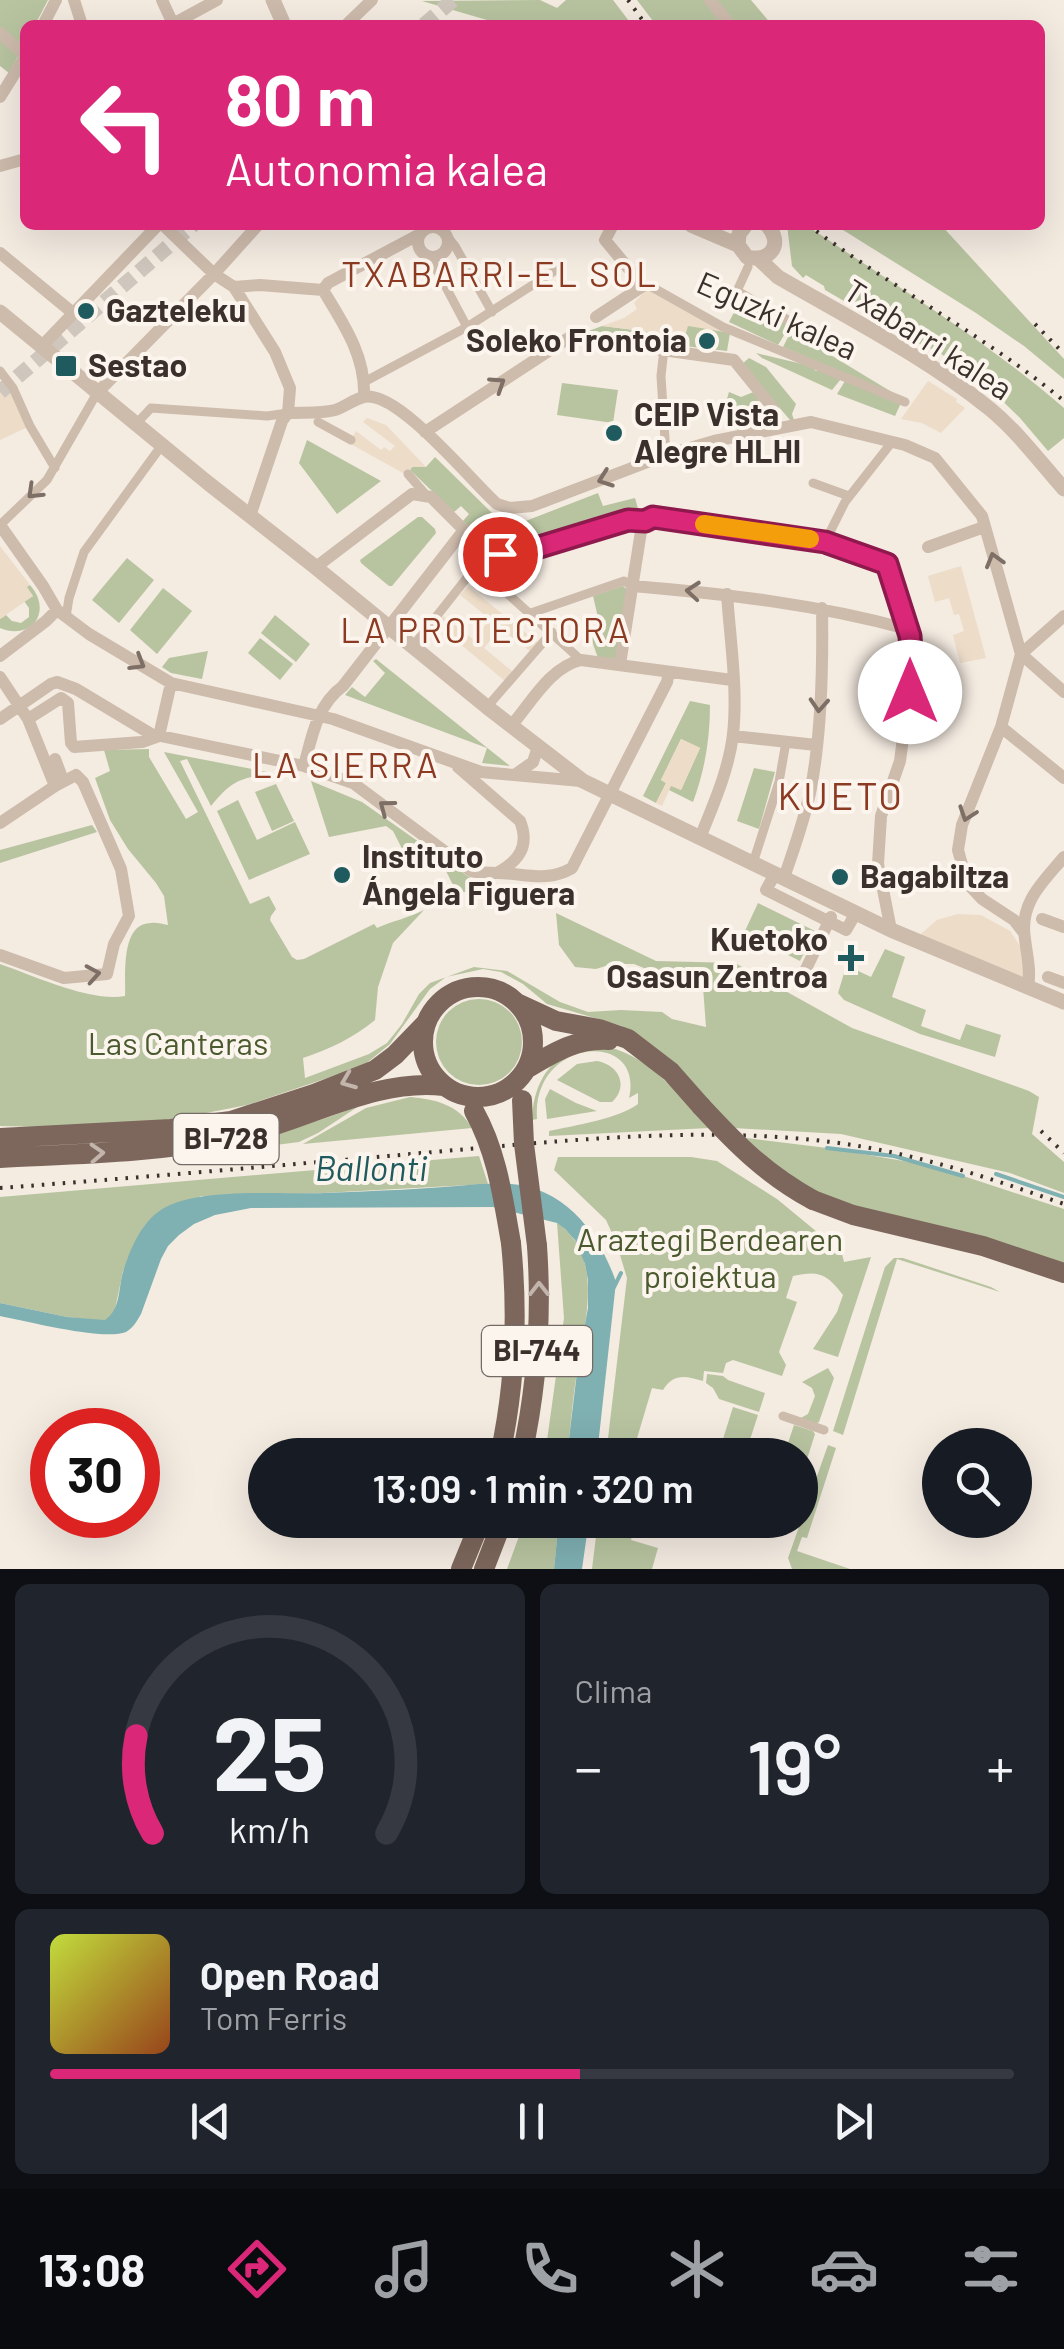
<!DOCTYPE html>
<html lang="es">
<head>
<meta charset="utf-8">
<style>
	body { margin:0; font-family:Barlow,sans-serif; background:#20242c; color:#f1f3f6; height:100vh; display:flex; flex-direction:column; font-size:38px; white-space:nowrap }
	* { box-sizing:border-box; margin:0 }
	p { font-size:32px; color:#9ea1a6 }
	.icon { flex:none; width:55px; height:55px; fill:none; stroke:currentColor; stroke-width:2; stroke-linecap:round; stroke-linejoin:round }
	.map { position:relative; height:1569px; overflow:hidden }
	.panel { display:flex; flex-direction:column; gap:15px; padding:15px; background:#0d0f14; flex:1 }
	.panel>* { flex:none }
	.guide { position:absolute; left:20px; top:20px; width:1025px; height:210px; border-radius:15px; box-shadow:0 10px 40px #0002; background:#db2777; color:#fff; overflow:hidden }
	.controls { position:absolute; left:922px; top:1428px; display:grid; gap:20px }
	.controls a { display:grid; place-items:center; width:110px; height:110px; border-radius:50%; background:#171b24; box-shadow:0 10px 40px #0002; font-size:50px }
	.speed { position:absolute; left:30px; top:1408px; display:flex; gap:20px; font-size:50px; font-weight:700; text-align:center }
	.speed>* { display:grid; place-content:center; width:130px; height:130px; border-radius:50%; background:#171b24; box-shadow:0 10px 40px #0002; line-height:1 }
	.speed .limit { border:15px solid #d22; background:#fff; color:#111 }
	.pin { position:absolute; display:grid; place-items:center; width:85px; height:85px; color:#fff; margin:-42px; border:5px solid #fff; border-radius:50%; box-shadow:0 2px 10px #0007 }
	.me { position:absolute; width:110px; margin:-55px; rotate:0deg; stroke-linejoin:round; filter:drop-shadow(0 0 8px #0008) }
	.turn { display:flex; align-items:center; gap:35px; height:210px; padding:0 40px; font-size:45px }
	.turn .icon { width:130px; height:130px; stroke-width:2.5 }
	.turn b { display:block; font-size:70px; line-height:85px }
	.big { font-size:75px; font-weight:600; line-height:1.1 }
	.panel .card { flex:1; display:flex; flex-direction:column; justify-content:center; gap:15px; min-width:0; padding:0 35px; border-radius:15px; background:#20242c }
	.panel .dial { align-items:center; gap:0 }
	.dial svg { height:260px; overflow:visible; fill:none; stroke:#363941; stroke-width:7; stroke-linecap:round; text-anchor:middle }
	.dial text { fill:#f1f3f6; stroke:none }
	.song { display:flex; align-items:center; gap:30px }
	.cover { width:120px; height:120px; border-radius:15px; background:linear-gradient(135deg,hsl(70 70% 55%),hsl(20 70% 35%)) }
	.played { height:10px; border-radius:5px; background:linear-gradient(90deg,#db2777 55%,#363941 55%) }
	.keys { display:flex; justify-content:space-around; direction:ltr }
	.heat { display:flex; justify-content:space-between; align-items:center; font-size:55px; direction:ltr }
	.panel .tiles { flex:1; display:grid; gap:15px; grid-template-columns:1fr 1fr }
	.card:last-child { grid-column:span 2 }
	.trip { position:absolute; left:248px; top:1438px; width:570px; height:100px; border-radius:50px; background:#171b24; box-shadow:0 10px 40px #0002; font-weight:600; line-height:100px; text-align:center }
	.menu { display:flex; height:160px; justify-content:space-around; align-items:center; background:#090b0e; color:#9ea1a6 }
	.menu .icon { width:70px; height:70px }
	.menu .on { color:#db2777 }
	.menu b { font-size:45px; color:#f1f3f6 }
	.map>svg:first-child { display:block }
</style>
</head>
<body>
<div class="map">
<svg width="1064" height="1569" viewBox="0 0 1064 1569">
	<rect width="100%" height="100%" fill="#f4ebe1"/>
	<!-- green -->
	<path fill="#b8c4a0" d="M0 0H48L35 25H25V43L9 73 0 66Z
		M540 0 557 8 566 0H613L632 25H504L422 1Z
		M637 0H751L772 25H656Z
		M787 225H806C893 284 984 339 1064 408V438L1048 451 1020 418 987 386 937 351 917 343 865 311 856 308 825 290 824 286 806 275 803 278 792 266Z
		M835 225H941L1064 359V379L1024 346 976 313Z
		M742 297 791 324 778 345 729 322Z
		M687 325 730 333 727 351 684 346Z
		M602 326 683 336 682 346 586 332Z
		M791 331 900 397 783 347Z
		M756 353 811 366 816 371 819 370 841 379 832 390 762 358Z
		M749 358 766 367 796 404 792 414 794 420H790L742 364Z
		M845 381 901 403 895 416 837 394Z
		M562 383 618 390 613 423 557 415Z
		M756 391 766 421 740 433 723 412 729 392 741 397Z
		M307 440 381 481 337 514 299 463Z
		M435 457 492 513 523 522 598 493 603 506 635 498 639 512 502 551 480 537 463 521 469 514 461 506 454 512 410 470 412 467H426Z
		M418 517H422L435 529 436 533 392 586H389L361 563 360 560Z
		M127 558 154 580 119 623 92 600Z
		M30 585C53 611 32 641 0 628V619L6 615 12 621 21 623 29 617V608L24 601 33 596 26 587Z
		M623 586 629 591 619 661 598 658 588 630 600 626 593 596Z
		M163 588 192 611 157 654 130 630Z
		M275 615 310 644 296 662 261 633Z
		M260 638 293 664 280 680 248 653Z
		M208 651 202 679 171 673 162 667 169 658Z
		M376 659 510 766 482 763 487 748 345 695 352 687 365 697 385 673 373 661Z
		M690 701 710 705C710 738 705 770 693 802L669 790 671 785 681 790 700 748 681 739 661 780 666 783 656 803 643 796Z
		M149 749V757L186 819 198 812 164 752 278 774C243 777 234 778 211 806L187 759 180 761 250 904 269 896 276 909 271 916 270 920 292 957 297 960 304 959 374 924 377 928C393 921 408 918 424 910L393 943 378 987 375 1020C353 1038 330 1049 303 1058L305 1078 369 1054 387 1043 402 1024 419 994 430 983 474 967 507 971 560 1002 588 1012 621 1010 662 1012 672 1019 706 1027 703 987 666 977 634 964H612L596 969 575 967 559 945 556 913 656 961 735 963 852 1028 1029 1091 1039 1097 1032 1134 1064 1162V1193L1010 1173 841 1134 733 1128 694 1086 622 1026 547 1004 523 984 501 972 483 969 446 977 430 989 390 1044 363 1066 247 1105 124 1129 0 1126V964C35 976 89 1002 125 996 126 976 120 923 151 923 156 922 162 924 168 925L164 896 156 883 128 849 110 820 95 778 110 771 104 750Z
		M754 768 775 772 759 829 737 821Z
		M311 781 362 802 486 889 457 893 441 861 414 872 393 831 386 826 329 837Z
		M276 784 294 821 272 831 255 792Z
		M238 800 257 840 295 822 310 854 249 880 217 811Z
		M92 825 97 832 0 863V850Z
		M758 903 815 931 800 961 744 933Z
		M885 949 905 957 892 997 926 1010 921 1026 960 1040 966 1024 1001 1035 995 1057 920 1034 844 1000 838 993 845 970 854 969 871 977Z
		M436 1042a43 43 0 1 1 86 0a43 43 0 1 1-86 0Z
		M608 1047C652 1058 680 1096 709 1128L549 1136V1131C573 1126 620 1118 638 1104V1093L629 1098C645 1029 531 1037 537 1119L532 1120C533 1090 545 1060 576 1051 586 1048 598 1048 608 1047Z
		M597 1061C619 1065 629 1086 612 1102H600L557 1080 577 1064Z
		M550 1089 576 1103 597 1111 547 1119 545 1099Z
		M410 1097C435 1099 459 1105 472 1128L303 1144 366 1108Z
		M359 1106 318 1133 299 1142 181 1157C242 1144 301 1128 359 1106Z
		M739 1137 827 1148 933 1166 1064 1209V1266L852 1206 802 1185Z
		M479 1156 488 1184 323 1193 201 1196 146 1224 137 1239 123 1271 114 1314 105 1321 67 1317 0 1303V1197Z
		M558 1157H691L717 1161 777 1199 834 1246 842 1254 844 1262 871 1257 838 1357 813 1349 837 1312 843 1295C827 1274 819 1270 793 1276L786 1298 797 1302 779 1352 786 1365 782 1376 733 1360 726 1363 723 1373 704 1371 703 1381C685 1376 674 1373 663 1390L652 1388 632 1455H606L627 1278 616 1242 606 1220 554 1170Z
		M557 1223C603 1254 586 1317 579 1361 573 1392 571 1424 567 1455H545L564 1318Z
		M894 1258H903L991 1287 1000 1292 897 1259 843 1435 833 1431 885 1267Z
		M828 1368 834 1378 819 1422 815 1424 799 1419 808 1414 815 1396 812 1388 802 1382Z
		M707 1374 723 1376 728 1380 765 1393 759 1412 719 1399 713 1388 706 1383Z
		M733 1407 758 1415 745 1455H718Z
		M794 1425 813 1431 815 1434 800 1481V1455H784Z
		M828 1445 836 1448 807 1538 802 1537 797 1551 850 1569H792L788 1558Z
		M525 1520H559L554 1569H507Z
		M598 1520H637L631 1540 658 1548 652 1569H592Z"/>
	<!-- plaza -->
	<path fill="#ecdcc8" d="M650 286 732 333 688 326 685 336 602 326 624 318 637 309 634 303Z
		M7 378 30 426 0 440V387Z
		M928 381 957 399 956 402 965 408 941 433 922 423 901 419Z
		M367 418 386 425 426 467H412L408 474 403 473 349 443 356 431 381 450 384 447 390 451 395 446 363 422Z
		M0 546 30 585 27 587 33 596 0 619Z
		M961 566 986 658 960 663 953 635 964 631 959 614 954 615 949 598 935 602 928 576Z
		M468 586 537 642 530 651 500 628 484 648 513 672 505 681 436 624 443 616 474 640 490 619 460 595Z
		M681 739 700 748 681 790 671 786 662 806 656 803 666 783 661 780Z
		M958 914 981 915 1010 931 1022 949 1028 986 914 940 937 920Z"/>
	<!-- water -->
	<path fill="#7fb0b2" d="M479 1184C489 1184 500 1183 511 1184 566 1188 600 1235 616 1282L597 1455H567L579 1356 588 1308V1280L585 1264 575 1240 565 1229 557 1223 493 1207 251 1208 215 1215 194 1224 179 1235 168 1246 161 1259 141 1314C137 1321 133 1328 126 1332 104 1341 26 1321 0 1316V1303L67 1317 105 1320C121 1309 118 1289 123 1272 129 1252 140 1225 158 1212 192 1186 281 1195 324 1193 376 1191 428 1189 479 1184Z
		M559 1520H589L582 1569H554Z"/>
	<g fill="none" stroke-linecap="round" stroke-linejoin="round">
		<!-- stream -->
		<path stroke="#7fb0b2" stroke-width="4" d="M827 1148 894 1156 963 1176
			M996 1174 1064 1197
			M614 1287 621 1273"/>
		<!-- tertiary-tunnel -->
		<path stroke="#cfc6bd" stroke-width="15" stroke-dasharray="15 8" stroke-linecap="butt" d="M424 25 453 0
			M0 392 193 225"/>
		<!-- pedestrian -->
		<path stroke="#cdbbac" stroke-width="9" d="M447 236 455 246 492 312
			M430 257 467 327
			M748 267 737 291 795 324
			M643 286H650L723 327 905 402
			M664 349 661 376 666 455
			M0 371 13 388 30 426 55 468
			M364 382 467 327 556 270
			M318 422 351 440
			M136 424 151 408 267 416 288 413
			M408 474 426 495
			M813 483 849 496
			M0 525 47 480 97 393
			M825 542 845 502 892 442
			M468 558 581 660
			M531 613 624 581 633 586
			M66 617 69 598 84 552 162 445
			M413 646 477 565
			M487 707 552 632
			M753 863 779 782 786 742
			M783 1416 824 1430"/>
		<!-- minor -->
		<path stroke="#cdbbac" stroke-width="12" d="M74 0 82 25
			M162 0 173 24
			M710 0 730 25
			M43 25 56 0
			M171 25 217 0
			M346 25 372 0
			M0 33 25 55
			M0 97 25 57
			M0 166 25 159
			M163 225 214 274 234 287 275 352 290 388 288 413 282 421 250 516
			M418 242a15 15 0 1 1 30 0a15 15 0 1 1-30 0Z
			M0 253 73 313
			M234 287 260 285 323 290 328 283 420 234
			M323 290C343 323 366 356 364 397
			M596 317 643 286 605 240 613 225
			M41 347 158 225
			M97 393 214 274 258 225
			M288 413C303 412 320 414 335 410 345 407 354 399 364 397 397 389 472 482 497 504L510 508 532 506 666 455 714 441 811 422 905 445 935 458 982 516 1021 654
			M425 432 570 337 734 360 773 408 776 428
			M0 525 43 586 57 610 89 634 171 683 333 719 481 772 581 781
			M475 542H486L499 554 506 557 628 521H645L653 517 825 542 887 564 909 636 912 669 900 761 881 816 878 864 891 930
			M928 547 984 527
			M633 586C726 594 816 604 907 629
			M1021 654 1001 727 962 825 958 850 967 883 982 899 1014 920 1024 933
			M1021 654 1064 692
			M1021 654 1064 616
			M0 656 46 621 57 610
			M620 664 642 525 645 521
			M0 677 28 719 55 786
			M0 719 51 684 57 682 76 689 151 734 304 766 353 783 471 871C481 873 487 873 497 873 524 873 547 883 572 868L667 682 669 672
			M28 719 61 698 68 703 71 743 74 747 142 742 159 736
			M511 726C531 703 550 667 581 660L732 680
			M1001 727 1064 778
			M159 736 171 683
			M733 736 816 745
			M55 759 63 780
			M304 766C312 736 317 705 343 686L464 530 431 497 412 494 316 567
			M458 767 520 821C530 846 519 861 497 873
			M516 774 533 762 538 747
			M0 823 55 786 76 775 83 782 121 869 129 916 114 944 107 974 64 978 0 955
			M700 838C713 805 729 770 733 734 738 690 730 639 727 594
			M775 874 766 890 846 930 856 913
			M784 878C794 848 805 819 811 788 822 730 823 667 822 608
			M1042 919 1064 927
			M806 969 831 917
			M1048 977 1064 983
			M1028 986C1031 970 1027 956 1025 939 1019 903 1042 883 1064 857"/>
		<!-- tertiary -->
		<path stroke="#cdbbac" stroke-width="15" d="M273 0 284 25
			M691 225 738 245
			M746 225 739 234 738 245 747 257C771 263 784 243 767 225
			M759 259 778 277C849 318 927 358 990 409 1018 432 1040 462 1064 489
			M0 312 208 483 314 566 487 707 583 781 891 930 1064 1002"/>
		<!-- primary -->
		<path stroke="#7d675c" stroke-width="20" d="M423 1042a55 55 0 1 1 110 0a55 55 0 1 1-110 0Z
			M517 1003 556 1021 599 1029 628 1039 671 1072 701 1106
			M526 1069C553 1053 576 1038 609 1040
			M0 1138 171 1129 231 1121 314 1094 375 1070 395 1055 425 1024
			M0 1158C76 1154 154 1153 229 1138 299 1124 374 1077 444 1086
			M813 1200 853 1215 983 1246 1064 1273
			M500 1455C515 1386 518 1313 511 1243
			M522 1455C537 1386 542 1317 537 1246
			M461 1569 481 1520
			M484 1569 503 1520"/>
		<!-- rail -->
		<path stroke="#3b302b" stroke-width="4" stroke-dasharray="2.5 8" stroke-linecap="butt" d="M628 0 646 25
			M808 225C891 287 984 335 1064 401
			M1035 324 1064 354
			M1041 1131 1064 1153
			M0 1188C148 1177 297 1164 445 1151 572 1140 703 1126 831 1142 912 1152 987 1177 1064 1204"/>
		<!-- primary-bridge -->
		<path stroke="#7d675c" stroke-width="20" d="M522 1100 524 1144 537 1246
			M701 1106C737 1145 767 1175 813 1200
			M474 1111C497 1152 503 1198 511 1243"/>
	</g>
	<!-- one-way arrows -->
	<defs><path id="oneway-chevron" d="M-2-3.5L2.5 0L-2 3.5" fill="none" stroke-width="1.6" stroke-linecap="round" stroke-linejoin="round" transform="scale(2.5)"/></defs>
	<g stroke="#7d6f65">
		<use href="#oneway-chevron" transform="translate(498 384) rotate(-33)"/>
		<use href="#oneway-chevron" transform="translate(605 479) rotate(160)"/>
		<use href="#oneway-chevron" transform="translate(34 492) rotate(136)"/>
		<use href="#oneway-chevron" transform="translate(994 560) rotate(-106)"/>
		<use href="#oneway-chevron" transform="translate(693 591) rotate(-175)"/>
		<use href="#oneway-chevron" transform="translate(138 663) rotate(31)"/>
		<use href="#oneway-chevron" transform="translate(819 705) rotate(94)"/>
		<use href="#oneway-chevron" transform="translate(386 807) rotate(-143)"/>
		<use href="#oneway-chevron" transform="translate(967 814) rotate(109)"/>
		<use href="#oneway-chevron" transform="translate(93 974) rotate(-10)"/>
	</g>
	<g stroke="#c2b5ac">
		<use href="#oneway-chevron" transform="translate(348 1081) rotate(158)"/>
		<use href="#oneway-chevron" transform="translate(97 1153) rotate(-3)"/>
		<use href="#oneway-chevron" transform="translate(539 1289) rotate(-90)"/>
	</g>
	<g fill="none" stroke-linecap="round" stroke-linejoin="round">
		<!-- route casing -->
		<g stroke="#8e194d" stroke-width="25">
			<path id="route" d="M500 554 510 556 628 520 645 521 653 517 825 542 887 564 910 636 912 669 910 692"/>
		</g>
		<!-- route -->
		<use href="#route" stroke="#db2777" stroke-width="18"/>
		<!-- slow -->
		<path stroke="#f59e0b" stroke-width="18" d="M704 524 810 539"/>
	</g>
	<!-- markers -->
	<g fill="#1f5a5e" stroke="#fbf5ee" stroke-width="4">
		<circle cx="86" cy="311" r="10"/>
		<circle cx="707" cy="341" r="10"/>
		<rect x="54" y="354" width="24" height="24" rx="5"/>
		<circle cx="614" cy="433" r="10"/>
		<circle cx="342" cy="875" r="10"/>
		<circle cx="840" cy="877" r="10"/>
		<path d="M846 943h10v10h10v10h-10v10h-10v-10h-10v-10h10z"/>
	</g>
	<g text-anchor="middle" stroke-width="8" stroke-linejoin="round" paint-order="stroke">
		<!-- shield labels -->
		<g fill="#fbf5ee" stroke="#756b66" stroke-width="2.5">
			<rect x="173.5" y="1114" width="105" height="50" rx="8"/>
			<rect x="482" y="1326" width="110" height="50" rx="8"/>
		</g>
		<g font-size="30" font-weight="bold" fill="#3b302b">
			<text x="226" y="1149">BI-728</text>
			<text x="537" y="1361">BI-744</text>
		</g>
		<!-- poi labels -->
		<g font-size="32" font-weight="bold" fill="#3b302b" stroke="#fbf5ee" text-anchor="start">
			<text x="106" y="322">Gazteleku</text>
			<text x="687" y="352" text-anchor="end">Soleko Frontoia</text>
			<text x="88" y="377">Sestao</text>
			<text x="634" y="426">CEIP Vista<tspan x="634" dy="37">Alegre HLHI</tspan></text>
			<text x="362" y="868">Instituto<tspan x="362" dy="37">Ángela Figuera</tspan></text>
			<text x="860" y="888">Bagabiltza</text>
			<text x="828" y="951" text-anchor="end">Kuetoko<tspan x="828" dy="37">Osasun Zentroa</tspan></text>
		</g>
		<!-- street labels -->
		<g font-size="32" fill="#3b302b" stroke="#fbf5ee">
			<text transform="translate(777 316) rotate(24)" y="11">Eguzki kalea</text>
			<text transform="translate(928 340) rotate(33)" y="11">Txabarri kalea</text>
		</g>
		<!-- park labels -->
		<g font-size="32" fill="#4a5a2e" stroke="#fbf5ee">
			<text x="178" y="1055">Las Canteras</text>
			<text x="710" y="1251">Araztegi Berdearen<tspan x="710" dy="37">proiektua</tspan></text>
		</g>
		<!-- neighbourhood labels -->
		<g font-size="35" letter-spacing="2.5" fill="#8c3b22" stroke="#fbf5ee">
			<text x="500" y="287">TXABARRI-EL SOL</text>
			<text x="486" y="643">LA PROTECTORA</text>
			<text x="346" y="778">LA SIERRA</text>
		</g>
		<!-- water labels -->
		<g font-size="35" font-style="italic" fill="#1f5a5e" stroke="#fbf5ee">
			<text x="371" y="1181">Ballonti</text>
		</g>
		<!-- quarter labels -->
		<g font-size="38" letter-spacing="2.5" fill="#8c3b22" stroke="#fbf5ee">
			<text x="841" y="810">KUETO</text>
		</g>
	</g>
</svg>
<div class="controls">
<a><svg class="icon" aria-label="search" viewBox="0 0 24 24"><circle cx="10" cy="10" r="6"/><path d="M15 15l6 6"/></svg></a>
</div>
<div class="speed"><div class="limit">30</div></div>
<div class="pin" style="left:500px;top:554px;background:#d93025"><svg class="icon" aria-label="arrive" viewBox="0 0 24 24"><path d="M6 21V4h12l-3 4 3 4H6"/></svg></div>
<svg class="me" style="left:910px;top:692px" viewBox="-20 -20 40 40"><circle r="19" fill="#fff"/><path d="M0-13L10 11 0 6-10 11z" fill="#db2777"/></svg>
<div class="trip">13:09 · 1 min · 320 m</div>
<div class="guide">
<div class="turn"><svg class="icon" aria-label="left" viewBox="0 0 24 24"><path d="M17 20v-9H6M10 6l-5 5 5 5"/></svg><div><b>80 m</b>Autonomia kalea</div></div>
</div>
</div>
<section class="panel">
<div class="tiles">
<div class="card dial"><svg viewBox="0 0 100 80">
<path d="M14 69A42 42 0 1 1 86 69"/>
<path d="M14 69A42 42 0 0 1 9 39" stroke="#db2777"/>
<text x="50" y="56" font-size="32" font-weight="700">25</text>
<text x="50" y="72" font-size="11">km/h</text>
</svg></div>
<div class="card"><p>Clima</p>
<div class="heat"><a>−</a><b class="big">19°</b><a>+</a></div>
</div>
<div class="card">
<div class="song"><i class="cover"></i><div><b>Open Road</b><p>Tom Ferris</p></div></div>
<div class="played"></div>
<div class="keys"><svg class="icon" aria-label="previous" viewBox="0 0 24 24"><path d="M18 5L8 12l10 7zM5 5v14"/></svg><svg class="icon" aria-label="pause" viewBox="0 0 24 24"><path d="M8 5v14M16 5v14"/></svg><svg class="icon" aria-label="next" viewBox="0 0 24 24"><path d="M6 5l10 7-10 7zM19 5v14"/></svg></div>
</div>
</div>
</section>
<nav class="menu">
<b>13:08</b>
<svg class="icon on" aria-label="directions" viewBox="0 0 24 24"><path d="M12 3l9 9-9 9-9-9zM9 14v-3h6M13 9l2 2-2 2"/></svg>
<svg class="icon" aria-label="music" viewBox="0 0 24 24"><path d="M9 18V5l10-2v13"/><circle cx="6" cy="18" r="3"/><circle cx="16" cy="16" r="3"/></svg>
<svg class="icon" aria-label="phone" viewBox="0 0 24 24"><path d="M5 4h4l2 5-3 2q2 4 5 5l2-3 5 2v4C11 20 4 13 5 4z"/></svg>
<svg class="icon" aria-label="climate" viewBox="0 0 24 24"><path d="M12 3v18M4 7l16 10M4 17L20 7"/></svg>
<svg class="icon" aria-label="car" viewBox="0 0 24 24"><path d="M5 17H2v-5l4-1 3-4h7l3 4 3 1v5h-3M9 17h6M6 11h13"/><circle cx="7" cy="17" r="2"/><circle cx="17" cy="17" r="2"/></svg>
<svg class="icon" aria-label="filters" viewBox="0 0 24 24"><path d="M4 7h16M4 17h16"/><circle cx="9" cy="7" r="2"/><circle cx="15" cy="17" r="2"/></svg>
</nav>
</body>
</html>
